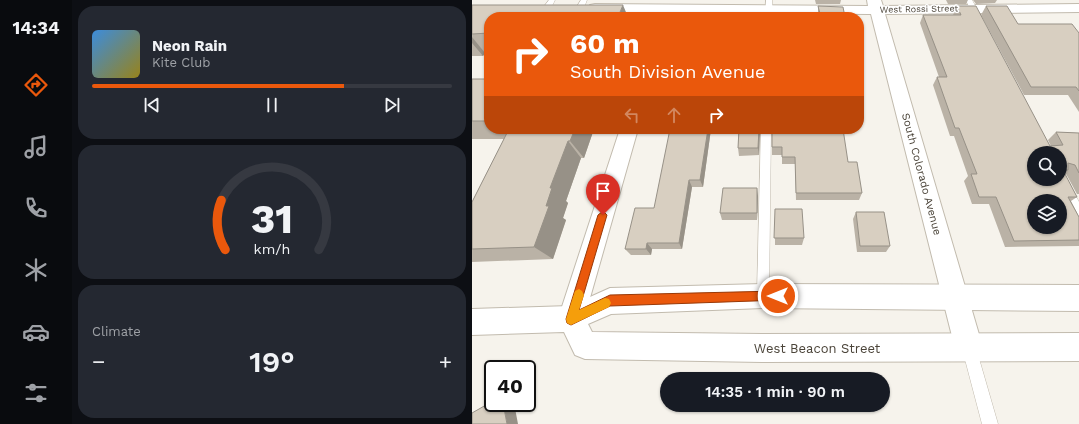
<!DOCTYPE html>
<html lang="en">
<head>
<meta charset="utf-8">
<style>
	body { margin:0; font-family:"Work Sans",sans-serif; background:#242831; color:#f1f3f6; height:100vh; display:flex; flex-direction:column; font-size:15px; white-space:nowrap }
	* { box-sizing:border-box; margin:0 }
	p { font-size:13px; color:#9ea1a6 }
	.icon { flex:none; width:22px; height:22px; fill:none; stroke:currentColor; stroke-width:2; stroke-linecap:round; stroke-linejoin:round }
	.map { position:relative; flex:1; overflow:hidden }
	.drawer { display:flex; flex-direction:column; gap:6px; padding:6px; background:#0d0f14; width:400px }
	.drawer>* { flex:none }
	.hud { position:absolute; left:12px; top:12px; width:380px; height:122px; border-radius:16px; box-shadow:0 1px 3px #0004; background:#ea580c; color:#fff; overflow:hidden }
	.tools { position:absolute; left:555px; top:146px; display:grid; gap:8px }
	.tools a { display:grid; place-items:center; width:40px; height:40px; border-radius:50%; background:#171b24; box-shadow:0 1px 3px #0004; font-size:20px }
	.speed { position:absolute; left:12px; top:360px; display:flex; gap:8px; font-size:20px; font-weight:700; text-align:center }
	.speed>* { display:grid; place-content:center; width:52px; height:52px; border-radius:50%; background:#171b24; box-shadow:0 1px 3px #0004; line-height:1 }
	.speed .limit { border:2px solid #111; border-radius:6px; background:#fff; color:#111 }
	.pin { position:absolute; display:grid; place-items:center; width:34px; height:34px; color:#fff; margin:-41px -17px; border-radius:50% 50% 50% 0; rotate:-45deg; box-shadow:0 0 4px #0007 }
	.pin .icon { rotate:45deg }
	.me { position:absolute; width:44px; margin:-22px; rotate:270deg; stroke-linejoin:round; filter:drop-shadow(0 0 3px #0008) }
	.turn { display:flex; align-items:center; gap:14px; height:84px; padding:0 20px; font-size:18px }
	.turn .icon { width:52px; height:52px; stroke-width:2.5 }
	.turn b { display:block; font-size:28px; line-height:34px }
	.lanes { display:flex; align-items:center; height:38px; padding:0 20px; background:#0003; justify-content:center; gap:20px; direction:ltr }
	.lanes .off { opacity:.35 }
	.big { font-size:30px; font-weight:600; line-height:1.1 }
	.drawer .card { flex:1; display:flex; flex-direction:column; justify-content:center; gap:6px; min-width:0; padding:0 14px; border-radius:16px; background:#242831 }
	.drawer .dial { align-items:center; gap:0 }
	.dial svg { height:104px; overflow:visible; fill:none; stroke:#363941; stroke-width:7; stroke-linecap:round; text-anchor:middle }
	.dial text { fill:#f1f3f6; stroke:none }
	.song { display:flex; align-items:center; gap:12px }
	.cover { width:48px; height:48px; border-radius:6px; background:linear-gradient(135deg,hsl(210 70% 55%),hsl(50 70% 35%)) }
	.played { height:4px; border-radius:2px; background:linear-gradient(90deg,#ea580c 70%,#363941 70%) }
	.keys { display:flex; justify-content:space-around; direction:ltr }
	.heat { display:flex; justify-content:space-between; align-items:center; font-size:22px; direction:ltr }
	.trip { position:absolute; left:188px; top:372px; width:230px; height:40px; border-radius:20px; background:#171b24; box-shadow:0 1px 3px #0004; font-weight:600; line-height:40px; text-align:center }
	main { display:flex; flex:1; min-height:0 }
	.tab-bar { display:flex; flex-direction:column; width:72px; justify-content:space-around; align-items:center; background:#090b0e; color:#9ea1a6 }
	.tab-bar .icon { width:28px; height:28px }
	.tab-bar .active { color:#ea580c }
	.tab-bar b { font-size:18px; color:#f1f3f6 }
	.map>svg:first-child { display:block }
</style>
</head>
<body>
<main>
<nav class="tab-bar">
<b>14:34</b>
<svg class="icon active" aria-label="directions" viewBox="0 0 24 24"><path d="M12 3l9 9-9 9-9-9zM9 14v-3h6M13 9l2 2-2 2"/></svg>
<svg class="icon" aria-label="music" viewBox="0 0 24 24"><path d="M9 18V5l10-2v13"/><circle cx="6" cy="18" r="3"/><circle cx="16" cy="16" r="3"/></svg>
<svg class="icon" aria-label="phone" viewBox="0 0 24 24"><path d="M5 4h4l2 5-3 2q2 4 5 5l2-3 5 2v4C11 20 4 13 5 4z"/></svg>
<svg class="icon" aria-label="climate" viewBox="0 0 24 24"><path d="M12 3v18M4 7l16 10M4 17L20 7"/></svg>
<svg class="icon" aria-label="car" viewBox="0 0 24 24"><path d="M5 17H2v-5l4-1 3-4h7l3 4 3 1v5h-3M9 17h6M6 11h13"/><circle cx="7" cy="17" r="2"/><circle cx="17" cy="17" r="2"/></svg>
<svg class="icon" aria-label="filters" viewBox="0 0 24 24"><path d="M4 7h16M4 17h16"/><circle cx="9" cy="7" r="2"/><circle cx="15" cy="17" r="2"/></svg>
</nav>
<section class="drawer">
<div class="card">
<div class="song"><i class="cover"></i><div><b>Neon Rain</b><p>Kite Club</p></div></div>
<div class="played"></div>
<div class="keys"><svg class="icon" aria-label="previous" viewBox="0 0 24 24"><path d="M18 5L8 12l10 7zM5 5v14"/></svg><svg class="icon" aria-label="pause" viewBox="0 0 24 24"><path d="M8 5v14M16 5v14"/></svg><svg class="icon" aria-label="next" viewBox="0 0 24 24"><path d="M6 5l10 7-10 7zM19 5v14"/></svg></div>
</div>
<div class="card dial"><svg viewBox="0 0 100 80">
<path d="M14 69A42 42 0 1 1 86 69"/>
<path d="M14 69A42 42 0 0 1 11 31" stroke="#ea580c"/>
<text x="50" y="56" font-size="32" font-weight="700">31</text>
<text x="50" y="72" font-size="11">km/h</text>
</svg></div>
<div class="card"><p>Climate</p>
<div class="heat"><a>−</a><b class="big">19°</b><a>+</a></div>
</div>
</section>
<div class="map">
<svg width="607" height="424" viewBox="0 0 607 424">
	<rect width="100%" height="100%" fill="#f6f3ec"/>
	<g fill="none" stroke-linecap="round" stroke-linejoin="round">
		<!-- service casing -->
		<g stroke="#c2bbae" stroke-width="1">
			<path id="service" d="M77 0H83L78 10H72L71 8Z
				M109 0H115L111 10H108L104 8Z
				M294 0H300L301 17H293Z
				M494 0H500L510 18 509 20H503Z
				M289 129H299L297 296 295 300 291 302 287 300 285 296Z
				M588 172 592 173 607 202V218L603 216 584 179H588Z
				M497 341 502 343 504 348 526 424H510L490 348 492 343Z"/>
		</g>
		<!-- minor casing -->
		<g stroke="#c2bbae" stroke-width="2">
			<path id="minor" d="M395 0H409L411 6 607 4V12L413 14 511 348 507 358 497 362 487 358 483 348 399 14 123 12 118 11 116 8 118 5 123 4 396 6Z
				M148 129H166L112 319 108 328 99 332 90 328 86 319Z"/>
		</g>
		<!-- tertiary casing -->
		<g stroke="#c2bbae" stroke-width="2">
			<path id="tertiary" d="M291 284 607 285V311L291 308 139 314 116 324 120 332 290 334 607 333V361L290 362 113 359 103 355 92 332 0 335V309L98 306 138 288Z"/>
		</g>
		<!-- service -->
		<use href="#service" fill="#fff" fill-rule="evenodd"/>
		<!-- minor -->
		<use href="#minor" fill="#fff" fill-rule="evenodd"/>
		<!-- tertiary -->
		<use href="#tertiary" fill="#fff" fill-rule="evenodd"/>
	</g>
	<!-- wall -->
	<path fill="#bab2a6" d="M343 0H369L368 4H344Z
		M474 0H496L494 4H476Z
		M501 0H525L523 3 504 4Z
		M0 5 17 17V53H13L11 56H0Z
		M346 6 373 17 346 14Z
		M485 6 578 146H579L576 140 584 132 607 133V194H605L593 172 592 173 605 197 599 201 607 217V246L533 247 517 204H500L492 181 496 176 482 136H478L461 85 465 77H467L448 23 451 15H481Z
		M514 6 546 24 607 33V112L596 95H552L509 15Z
		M0 79H17V129H122L112 158H109L94 201 96 203 91 218 94 220 81 259 0 262V202L32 139H0Z
		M239 129 231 187H220L210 249H180L179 255H159L153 249Z
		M267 129H288L287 155 267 156 266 148Z
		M300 129 376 162 390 193 387 200H324L323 164H310V155H300Z
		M286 196 285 220H250L248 213Z
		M303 209 332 238 330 245H303Z
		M384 212 418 246 414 252H385L381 219Z"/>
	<!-- shaded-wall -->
	<path fill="#979187" d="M151 5 156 17H146Z
		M0 37 13 53 11 56 0 43Z
		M103 129H122L112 158 98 141Z
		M236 129H239L231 187 228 180Z
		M287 129H288L287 155 286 148Z
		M96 141 109 158 94 201 96 203 91 218 94 220 81 259 62 247 74 206 78 188Z
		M217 180 220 187 210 249 207 243Z
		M285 188 286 196 285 220Z
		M175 243 180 249 179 255 174 249Z
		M31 403H42L46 424H35Z"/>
	<!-- building -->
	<path fill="#d8cfc1" stroke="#979187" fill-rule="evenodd" d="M0 5H151L146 17H17V33L0 34Z
		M346 6 371 7 373 17H257L348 14Z
		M485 6H504L578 146 591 145 584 132 607 133V173L603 165 596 163V170H592V172L605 197H596L607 217V240L542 241 524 197H507L499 174H505L487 128H483L465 77H475L451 15H489ZM562 153H588V179H562ZM562 201H588V227H562Z
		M514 6H535L546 24H600L607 33V91L604 87H559Z
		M256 15V17H224V16Z
		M0 79H17V121H0Z
		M37 129H103L98 141H96L78 188H80L74 206H77L62 247 0 249V202Z
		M198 129H236L228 180H217L207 243H175L174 249H153L163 208H182Z
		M267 129H287L286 148H266Z
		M300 129H371L376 162H385L390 193H324L323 157H310V147H300Z
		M251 188H285V213H248Z
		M303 209H330L332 238H302Z
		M384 212H412L418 246H388Z
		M21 401V403H31L35 424H0V413Z"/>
	<!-- route -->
	<path fill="#ea580c" stroke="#983908" d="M131 211 135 215 107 310 138 295 306 291 310 293 311 296 310 300 138 306 99 325 95 323 94 319 126 215Z"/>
	<!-- slow -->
	<path fill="#f59e0b" d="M107 289 110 291 112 295 107 310 133 298 137 299 139 303 137 307 99 325 95 323 94 319 103 291Z"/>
	<g text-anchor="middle" stroke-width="3" stroke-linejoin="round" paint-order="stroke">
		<!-- far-street labels -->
		<g font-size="9" fill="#4b4439" stroke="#fff">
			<text transform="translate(447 9) rotate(-1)" y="3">West Rossi Street</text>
		</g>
		<!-- street labels -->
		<g font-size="11" fill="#4b4439" stroke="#fff">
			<text transform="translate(450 174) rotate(75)" y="4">South Colorado Avenue</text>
		</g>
		<!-- near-street labels -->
		<g font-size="13" fill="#4b4439" stroke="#fff">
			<text x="345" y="353">West Beacon Street</text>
		</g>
	</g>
</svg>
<div class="tools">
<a><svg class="icon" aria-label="search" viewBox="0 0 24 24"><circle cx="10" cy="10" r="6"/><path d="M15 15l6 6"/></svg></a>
<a><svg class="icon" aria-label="layers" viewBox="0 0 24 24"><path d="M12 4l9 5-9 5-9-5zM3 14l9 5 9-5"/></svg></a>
</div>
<div class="speed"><div class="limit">40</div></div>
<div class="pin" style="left:131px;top:215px;background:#d93025"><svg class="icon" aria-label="arrive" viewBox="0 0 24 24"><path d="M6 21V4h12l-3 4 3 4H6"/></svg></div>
<svg class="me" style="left:306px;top:296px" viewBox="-20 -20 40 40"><circle r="17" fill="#ea580c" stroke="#fff" stroke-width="3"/><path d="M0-11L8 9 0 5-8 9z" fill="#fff"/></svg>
<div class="trip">14:35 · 1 min · 90 m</div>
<div class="hud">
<div class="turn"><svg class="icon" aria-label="right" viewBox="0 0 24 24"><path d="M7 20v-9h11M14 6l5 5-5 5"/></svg><div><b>60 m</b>South Division Avenue</div></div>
<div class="lanes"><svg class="icon off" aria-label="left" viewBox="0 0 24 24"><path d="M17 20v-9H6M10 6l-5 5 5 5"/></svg><svg class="icon off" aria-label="ahead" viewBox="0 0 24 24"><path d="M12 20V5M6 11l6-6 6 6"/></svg><svg class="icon" aria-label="right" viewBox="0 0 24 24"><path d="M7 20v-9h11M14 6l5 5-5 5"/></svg></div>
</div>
</div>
</main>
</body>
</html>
